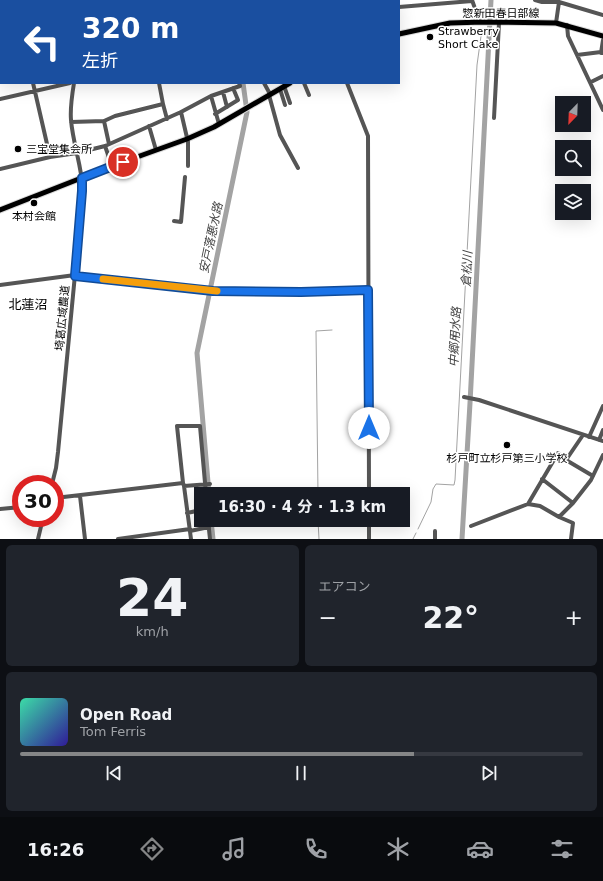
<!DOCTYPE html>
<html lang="ja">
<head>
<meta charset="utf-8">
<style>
	body { margin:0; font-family:"DejaVu Sans","Noto Sans JP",sans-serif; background:#20242c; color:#f1f3f6; height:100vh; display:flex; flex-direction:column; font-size:15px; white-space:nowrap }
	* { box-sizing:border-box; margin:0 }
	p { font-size:13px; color:#9ea1a6 }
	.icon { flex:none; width:22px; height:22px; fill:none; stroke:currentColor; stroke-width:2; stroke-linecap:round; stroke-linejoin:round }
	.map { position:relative; height:539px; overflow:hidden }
	.side { display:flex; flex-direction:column; gap:6px; padding:6px; background:#0d0f14; flex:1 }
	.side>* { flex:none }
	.hud { position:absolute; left:0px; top:0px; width:400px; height:84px; box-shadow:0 4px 16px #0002; background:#1a4fa0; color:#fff; overflow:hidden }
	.needle { width:26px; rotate:203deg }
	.tools { position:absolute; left:555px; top:96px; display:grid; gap:8px }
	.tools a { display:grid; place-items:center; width:36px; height:36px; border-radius:0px; background:#171b24; box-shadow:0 4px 16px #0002; font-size:20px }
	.speed { position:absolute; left:12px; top:475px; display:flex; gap:8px; font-size:20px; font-weight:700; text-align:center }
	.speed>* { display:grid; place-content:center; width:52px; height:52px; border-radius:50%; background:#171b24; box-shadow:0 4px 16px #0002; line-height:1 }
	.speed .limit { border:6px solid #d22; background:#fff; color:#111 }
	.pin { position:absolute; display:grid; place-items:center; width:34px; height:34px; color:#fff; margin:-17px; border:2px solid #fff; border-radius:50%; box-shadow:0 1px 4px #0007 }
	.me { position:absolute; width:44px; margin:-22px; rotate:0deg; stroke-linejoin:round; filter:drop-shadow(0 0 3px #0008) }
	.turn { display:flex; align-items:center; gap:14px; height:84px; padding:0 16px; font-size:18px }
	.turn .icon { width:52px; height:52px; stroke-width:2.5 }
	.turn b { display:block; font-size:28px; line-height:34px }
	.big { font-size:30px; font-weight:700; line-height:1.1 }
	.side .widget { flex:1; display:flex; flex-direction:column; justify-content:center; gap:6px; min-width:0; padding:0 14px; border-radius:6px; background:#20242c }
	.side .dial { align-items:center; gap:0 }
	.dial b { font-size:52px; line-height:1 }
	.song { display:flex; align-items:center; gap:12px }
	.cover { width:48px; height:48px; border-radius:6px; background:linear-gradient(135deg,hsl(160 70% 55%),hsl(250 70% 35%)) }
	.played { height:4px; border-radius:2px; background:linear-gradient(90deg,#858687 70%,#363941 70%) }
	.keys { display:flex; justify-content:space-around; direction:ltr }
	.heat { display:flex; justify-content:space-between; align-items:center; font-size:22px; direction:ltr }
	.side .tiles { flex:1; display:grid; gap:6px; grid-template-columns:1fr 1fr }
	.widget:last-child { grid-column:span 2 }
	.trip { position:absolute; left:194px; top:487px; width:216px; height:40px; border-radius:0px; background:#171b24; box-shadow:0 4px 16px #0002; font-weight:700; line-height:40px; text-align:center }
	.tabs { display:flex; height:64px; justify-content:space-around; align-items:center; background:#090b0e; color:#9ea1a6 }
	.tabs .icon { width:28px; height:28px }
	.tabs .selected { color:#858687 }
	.tabs b { font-size:18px; color:#f1f3f6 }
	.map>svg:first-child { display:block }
</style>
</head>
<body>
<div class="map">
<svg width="603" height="539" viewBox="0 0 603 539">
	<rect width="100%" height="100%" fill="#fff"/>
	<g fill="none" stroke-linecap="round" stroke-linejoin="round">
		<!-- stream -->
		<path stroke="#a3a3a3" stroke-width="1" d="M339 0V1
			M318 494 316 331 332 330
			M318 520 319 539
			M418 529 431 502 433 489 436 484 454 485 455 480 477 65 482 29
			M413 539 416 533"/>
		<!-- river -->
		<path stroke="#a3a3a3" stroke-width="5" d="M219 0 220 1
			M209 494 197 353 247 112 243 83
			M211 520 213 539
			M462 539 470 403 491 0"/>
		<!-- major casing -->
		<g stroke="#dbdbdb" stroke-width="7">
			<path id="major" d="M399 34 450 23 483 22 556 23 603 36
				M0 210 112 166 187 139 214 127 290 83"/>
		</g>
		<!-- minor -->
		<path stroke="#555" stroke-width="4" d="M15 0V1
			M108 0V1
			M140 0V1
			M214 0 215 1
			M224 0V1
			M336 0V1
			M472 0 478 17V22
			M535 0 542 2H559L603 15
			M123 1 124 0
			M399 7 472 1
			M556 23 559 2
			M567 25 568 36 603 110
			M603 53H601L603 40
			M577 55 601 52
			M591 82 603 76
			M33 83 50 157
			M264 83 270 94
			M304 83 309 95
			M347 83 368 136 369 494
			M284 86 290 103
			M280 89 285 105
			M223 92 227 107
			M269 95 280 135 298 168
			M211 96 219 124
			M0 99 70 83
			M163 104 167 119
			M181 112 188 142V166
			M215 114 238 100 233 88
			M494 118 499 23
			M104 121 109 144
			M71 122 104 121 115 116 163 104 159 83
			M149 126 156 150
			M105 146 112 166
			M0 169 50 157 77 153 105 146 181 112 211 96 240 86 239 83
			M174 221 181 222 185 177
			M0 285 75 275 213 291 301 292 368 290
			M464 397 479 400 603 441
			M589 437 603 406
			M599 440 603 430
			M566 460 593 476
			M542 479 573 503 559 517 573 523 571 539
			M183 483 177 426H200L206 494
			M52 484 56 468 58 452 83 191C82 167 73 144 71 120 70 108 72 95 74 83
			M184 486 191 539
			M80 496 85 539
			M55 498 183 483 184 486 210 484
			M573 503 591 480 603 455
			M528 504 540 506 559 517
			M0 509 21 507
			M187 513 201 510
			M208 520 210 539
			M369 520V539
			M471 526 528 504 558 453 566 460 583 435
			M190 531 209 527
			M38 539 43 518
			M118 539 190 529
			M435 539V531"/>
		<!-- major -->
		<use href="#major" stroke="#000" stroke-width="5"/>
	</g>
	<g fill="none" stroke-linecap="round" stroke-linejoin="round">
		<!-- route casing -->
		<g stroke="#114b97" stroke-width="10">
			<path id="route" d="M123 162 82 178V191L75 276 213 291 301 292 368 290 369 428"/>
		</g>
		<!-- route -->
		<use href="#route" stroke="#1a73e8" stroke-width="7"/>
		<!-- slow -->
		<path stroke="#f59e0b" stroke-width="7" d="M103 279 217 291"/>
	</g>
	<!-- markers -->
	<g fill="#000" stroke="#fff" stroke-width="1.5">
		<circle cx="430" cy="37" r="4"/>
		<circle cx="18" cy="149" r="4"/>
		<circle cx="34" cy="203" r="4"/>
		<circle cx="507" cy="445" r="4"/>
	</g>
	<g text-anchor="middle" stroke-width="3" stroke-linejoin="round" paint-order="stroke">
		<!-- street labels -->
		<g font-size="11" fill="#000" stroke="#fff">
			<text x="501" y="17">惣新田春日部線</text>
			<text transform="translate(62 318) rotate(-85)" y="4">埼葛広域農道</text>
		</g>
		<!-- poi labels -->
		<g font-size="11" fill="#000" stroke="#fff" text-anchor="start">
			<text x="438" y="35">Strawberry<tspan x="438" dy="13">Short Cake</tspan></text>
			<text x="26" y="153">三宝堂集会所</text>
			<text x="34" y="220" text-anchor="middle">本村会館</text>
			<text x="507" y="462" text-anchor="middle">杉戸町立杉戸第三小学校</text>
		</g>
		<!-- water labels -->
		<g font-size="12" font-style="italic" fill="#444" stroke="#fff">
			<text transform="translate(211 238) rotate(-78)" y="4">安戸落悪水路</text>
			<text transform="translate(467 269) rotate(-87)" y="4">倉松川</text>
			<text transform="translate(455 337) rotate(-87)" y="4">中郷用水路</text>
		</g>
		<!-- quarter labels -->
		<g font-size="13" fill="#000" stroke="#fff">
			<text x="28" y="309">北蓮沼</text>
		</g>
	</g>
</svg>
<div class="tools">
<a><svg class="needle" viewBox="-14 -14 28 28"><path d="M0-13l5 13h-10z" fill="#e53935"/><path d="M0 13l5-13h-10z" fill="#9ea1a6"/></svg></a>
<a><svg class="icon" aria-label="search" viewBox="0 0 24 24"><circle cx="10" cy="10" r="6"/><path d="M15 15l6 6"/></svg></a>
<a><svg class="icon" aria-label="layers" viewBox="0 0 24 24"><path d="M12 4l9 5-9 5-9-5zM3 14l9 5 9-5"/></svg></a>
</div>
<div class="speed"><div class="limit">30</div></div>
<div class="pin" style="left:123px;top:162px;background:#d93025"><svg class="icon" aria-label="arrive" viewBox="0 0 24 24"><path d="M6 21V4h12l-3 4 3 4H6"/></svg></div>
<svg class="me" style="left:369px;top:428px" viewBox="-20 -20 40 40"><circle r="19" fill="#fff"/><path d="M0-13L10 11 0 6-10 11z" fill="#1a73e8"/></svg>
<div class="trip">16:30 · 4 分 · 1.3 km</div>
<div class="hud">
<div class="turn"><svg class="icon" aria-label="left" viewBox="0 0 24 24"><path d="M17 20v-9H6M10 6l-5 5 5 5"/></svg><div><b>320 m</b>左折</div></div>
</div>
</div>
<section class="side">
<div class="tiles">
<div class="widget dial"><b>24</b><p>km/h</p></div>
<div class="widget"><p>エアコン</p>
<div class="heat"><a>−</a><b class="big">22°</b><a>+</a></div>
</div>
<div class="widget">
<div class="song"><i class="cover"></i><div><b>Open Road</b><p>Tom Ferris</p></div></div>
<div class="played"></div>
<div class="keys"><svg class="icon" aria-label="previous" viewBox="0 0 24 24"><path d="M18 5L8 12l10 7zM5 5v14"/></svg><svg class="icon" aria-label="pause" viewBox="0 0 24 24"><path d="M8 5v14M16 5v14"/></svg><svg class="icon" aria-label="next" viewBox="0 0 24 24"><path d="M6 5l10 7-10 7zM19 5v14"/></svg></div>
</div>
</div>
</section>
<nav class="tabs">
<b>16:26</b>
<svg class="icon selected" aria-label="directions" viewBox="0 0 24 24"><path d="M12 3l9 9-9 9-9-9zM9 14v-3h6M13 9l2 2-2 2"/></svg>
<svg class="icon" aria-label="music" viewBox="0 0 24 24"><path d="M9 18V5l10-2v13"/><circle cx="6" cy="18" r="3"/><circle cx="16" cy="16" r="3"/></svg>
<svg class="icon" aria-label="phone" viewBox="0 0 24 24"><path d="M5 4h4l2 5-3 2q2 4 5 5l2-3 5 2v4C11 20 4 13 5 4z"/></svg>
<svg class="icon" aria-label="climate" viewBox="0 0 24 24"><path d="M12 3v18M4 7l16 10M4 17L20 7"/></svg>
<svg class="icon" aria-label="car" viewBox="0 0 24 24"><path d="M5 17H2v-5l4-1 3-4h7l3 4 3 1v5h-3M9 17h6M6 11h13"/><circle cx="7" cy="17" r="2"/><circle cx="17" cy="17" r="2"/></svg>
<svg class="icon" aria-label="filters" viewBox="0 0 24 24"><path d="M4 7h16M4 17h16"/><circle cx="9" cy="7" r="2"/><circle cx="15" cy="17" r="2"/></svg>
</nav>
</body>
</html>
